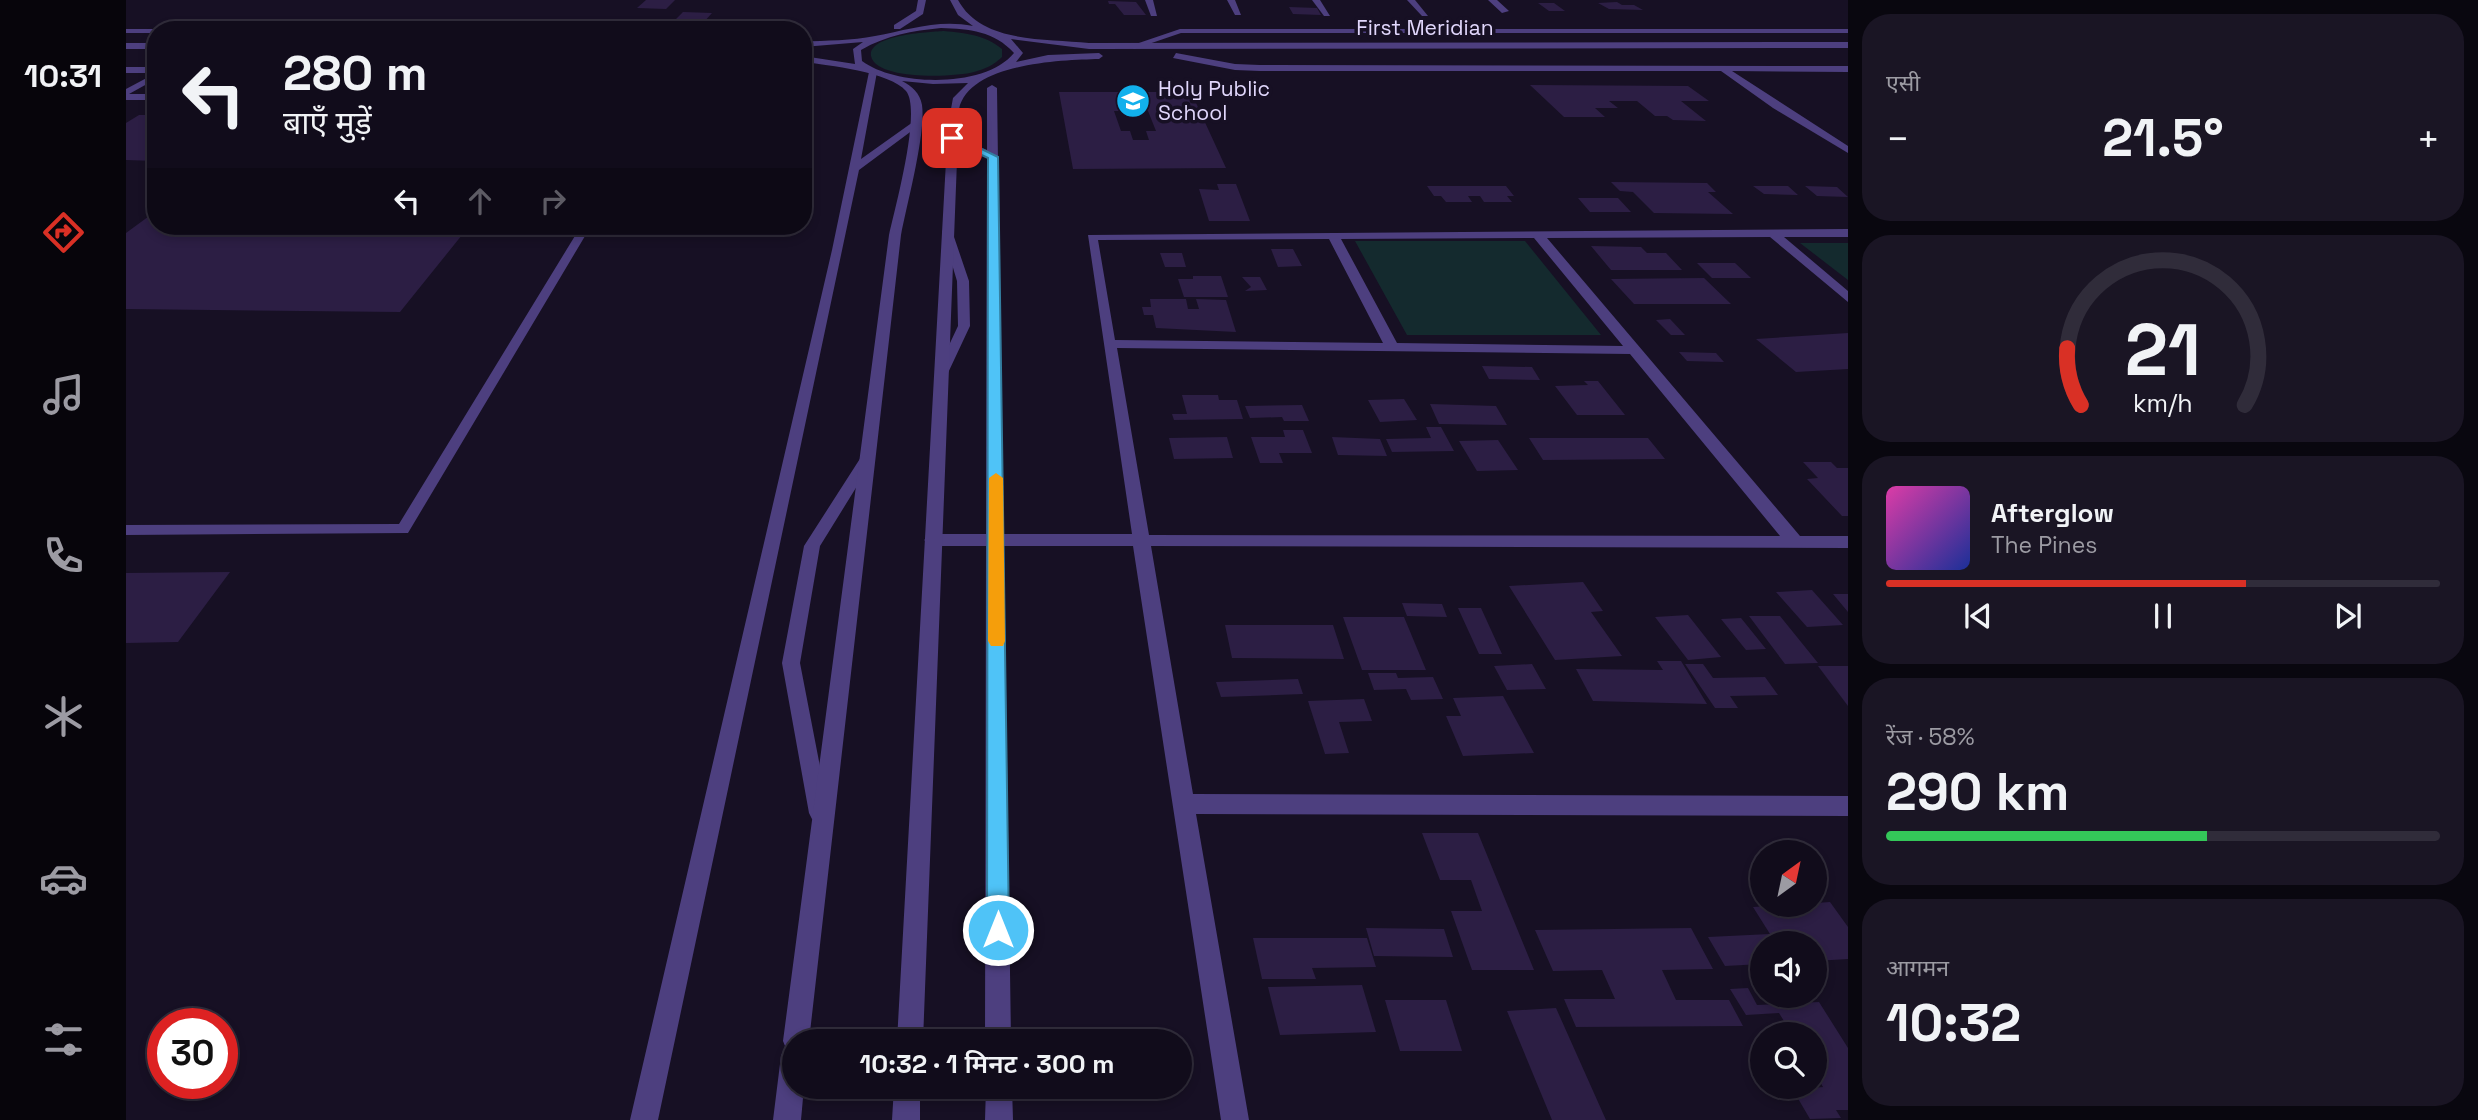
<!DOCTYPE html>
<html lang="hi">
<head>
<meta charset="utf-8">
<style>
	body { margin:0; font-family:"Space Grotesk","Noto Sans Devanagari",sans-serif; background:#1a1524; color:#f1f3f6; height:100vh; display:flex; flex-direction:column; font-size:26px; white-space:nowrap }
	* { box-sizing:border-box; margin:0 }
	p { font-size:23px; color:#9c9ba3 }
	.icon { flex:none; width:38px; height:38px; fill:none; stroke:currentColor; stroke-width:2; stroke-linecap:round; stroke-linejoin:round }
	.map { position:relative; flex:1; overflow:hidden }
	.panel { display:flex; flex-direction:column; gap:14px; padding:14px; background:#09070f; width:630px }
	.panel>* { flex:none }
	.banner { position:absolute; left:21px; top:21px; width:665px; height:214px; border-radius:28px; box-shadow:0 4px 10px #0003,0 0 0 2px #302c3a; background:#110c1b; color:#f1f3f6; overflow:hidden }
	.needle { width:46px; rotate:33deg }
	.controls { position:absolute; left:1624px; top:840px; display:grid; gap:14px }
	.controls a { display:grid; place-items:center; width:77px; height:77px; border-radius:50%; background:#110c1b; box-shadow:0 4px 10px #0003,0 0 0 2px #302c3a; font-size:35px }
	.speed { position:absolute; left:21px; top:1008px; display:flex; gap:14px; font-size:35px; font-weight:700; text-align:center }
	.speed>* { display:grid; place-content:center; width:91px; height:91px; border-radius:50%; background:#110c1b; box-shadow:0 4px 10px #0003,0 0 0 2px #302c3a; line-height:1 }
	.speed .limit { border:10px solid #d22; background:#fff; color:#111 }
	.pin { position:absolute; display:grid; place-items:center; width:60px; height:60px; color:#fff; margin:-30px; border-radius:14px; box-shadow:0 4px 10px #0006 }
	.me { position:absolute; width:77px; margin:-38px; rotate:0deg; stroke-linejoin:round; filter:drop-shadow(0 0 5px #0008) }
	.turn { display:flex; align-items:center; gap:24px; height:147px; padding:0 21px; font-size:32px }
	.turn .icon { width:91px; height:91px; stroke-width:2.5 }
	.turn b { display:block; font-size:49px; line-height:60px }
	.lanes { display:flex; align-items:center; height:66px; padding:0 21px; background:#0003; justify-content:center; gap:35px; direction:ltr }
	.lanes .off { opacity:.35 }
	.big { font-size:52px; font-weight:600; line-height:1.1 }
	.panel .tile { flex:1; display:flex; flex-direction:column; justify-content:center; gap:10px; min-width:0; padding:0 24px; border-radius:28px; background:#1a1524 }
	.panel .dial { align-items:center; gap:0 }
	.dial svg { height:182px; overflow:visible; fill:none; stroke:#302c3a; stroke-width:7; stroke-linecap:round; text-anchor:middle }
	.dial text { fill:#f1f3f6; stroke:none }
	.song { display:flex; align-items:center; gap:21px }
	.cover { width:84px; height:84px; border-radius:10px; background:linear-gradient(135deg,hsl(320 70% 55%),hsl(230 70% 35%)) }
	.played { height:7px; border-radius:4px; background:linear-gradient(90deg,#d93025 65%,#302c3a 65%) }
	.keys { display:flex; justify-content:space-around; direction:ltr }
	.heat { display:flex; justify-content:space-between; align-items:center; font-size:38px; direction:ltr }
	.charge { height:10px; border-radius:5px; background:linear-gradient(90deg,#34c759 58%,#302c3a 0) }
	.trip { position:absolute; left:656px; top:1029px; width:410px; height:70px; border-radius:35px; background:#110c1b; box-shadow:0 4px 10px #0003,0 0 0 2px #302c3a; font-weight:600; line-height:70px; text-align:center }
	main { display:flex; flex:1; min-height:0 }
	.tabs { display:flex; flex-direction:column; width:126px; justify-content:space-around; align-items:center; background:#07050b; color:#9c9ba3 }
	.tabs .icon { width:49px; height:49px }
	.tabs .selected { color:#d93025 }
	.tabs b { font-size:32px; color:#f1f3f6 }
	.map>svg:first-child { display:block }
</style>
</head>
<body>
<main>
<nav class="tabs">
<b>10:31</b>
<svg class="icon selected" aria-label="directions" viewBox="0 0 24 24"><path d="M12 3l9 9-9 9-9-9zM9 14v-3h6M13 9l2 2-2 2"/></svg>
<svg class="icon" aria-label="music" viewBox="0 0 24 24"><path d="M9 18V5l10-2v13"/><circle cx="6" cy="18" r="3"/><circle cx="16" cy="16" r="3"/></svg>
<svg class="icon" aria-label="phone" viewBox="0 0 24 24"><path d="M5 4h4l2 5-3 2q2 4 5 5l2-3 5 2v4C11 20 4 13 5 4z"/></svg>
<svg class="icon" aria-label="climate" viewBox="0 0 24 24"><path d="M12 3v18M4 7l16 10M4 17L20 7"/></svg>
<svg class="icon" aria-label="car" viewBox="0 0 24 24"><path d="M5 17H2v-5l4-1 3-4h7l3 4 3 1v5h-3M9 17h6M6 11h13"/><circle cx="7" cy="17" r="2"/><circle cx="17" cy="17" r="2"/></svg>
<svg class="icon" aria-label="filters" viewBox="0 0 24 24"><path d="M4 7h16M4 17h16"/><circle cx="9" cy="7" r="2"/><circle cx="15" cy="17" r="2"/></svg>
</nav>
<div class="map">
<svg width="1722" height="1120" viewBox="0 0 1722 1120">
	<rect width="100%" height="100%" fill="#171024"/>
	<!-- green -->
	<path fill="#142a2e" d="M818 31C840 33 859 35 876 49V57C868 65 859 69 848 72 830 77 750 81 745 56 742 34 806 32 818 31Z
		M1229 241H1399L1475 335H1281Z
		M1674 243H1722V280Z"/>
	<!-- building -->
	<path fill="#2c1e44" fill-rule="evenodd" d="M520 0H549L540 9 511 8Z
		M982 1 1010 2 1020 15H998L989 4H983Z
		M1491 2 1496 5H1508L1517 10 1483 9 1472 3Z
		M1412 3H1428L1439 11H1423Z
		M1163 7 1191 8 1195 15 1167 14Z
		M557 12 586 13 578 22 548 21Z
		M1404 85 1562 86 1583 101H1555L1580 121 1547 120 1541 116H1529L1511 101H1483L1492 108H1469L1479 117H1438Z
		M933 92H1065L1100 168 947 169ZM1009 103 1012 111H1022L1030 131H1020L1023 140H1007L1004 131H995L988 111H997L995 104Z
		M13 115H30V161L0 160V123Z
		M1485 182 1581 183 1590 192H1582L1607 214 1528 213 1507 192 1494 191Z
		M1091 184H1110L1124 221H1083L1073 189 1093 190Z
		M1301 186H1380L1388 196H1381L1386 202H1358L1354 196H1342L1346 202H1320L1315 196H1308Z
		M1627 186H1662L1672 195 1638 194Z
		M1679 186 1711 187 1722 197 1691 196Z
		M1452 198H1492L1505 212H1464Z
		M30 211V226H301L293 235H336L274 312 0 309V233Z
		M1465 246 1515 247 1521 253H1540L1556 270H1485Z
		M1145 249H1167L1176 266 1152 267Z
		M1034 253H1056L1060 267H1039Z
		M1571 263H1609L1625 278H1586Z
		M1067 276H1095L1102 297H1058L1052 279H1067Z
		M1116 277H1134L1141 290 1119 291 1125 287Z
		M1578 278 1605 304H1508L1485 279Z
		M1024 299H1060L1062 309H1073L1070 299 1100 300 1110 332 1030 328 1027 315H1018L1016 307H1025Z
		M1544 319 1559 335H1545L1530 320Z
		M1722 333V369L1670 372 1630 339Z
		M1553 352 1590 353 1598 362 1561 361Z
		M1356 366 1406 367 1414 380 1363 379Z
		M1458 381H1472L1499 415H1451L1429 386 1462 385Z
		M1056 395H1092L1093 400H1111L1117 419 1048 420 1046 414H1061Z
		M1278 399 1291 420 1254 422 1242 400Z
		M1304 404 1370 406 1381 425 1313 424Z
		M1176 405 1183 421H1158L1156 417 1124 418 1119 406Z
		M1300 427H1315L1328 451 1266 452 1260 439 1305 438Z
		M1157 430H1177L1186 453H1153L1157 463H1134L1125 437H1159Z
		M1101 437 1107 458 1048 459 1043 438Z
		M1206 437 1254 439 1261 456 1212 455Z
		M1403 438H1522L1539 459 1417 460Z
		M1372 440 1392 470 1351 471 1333 441Z
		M1677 462H1705L1711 468H1722V516H1716L1681 479 1692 478Z
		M104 572 52 642 0 643V573Z
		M1457 582 1477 611 1465 612 1496 656 1429 660 1383 586Z
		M1686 590 1717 625 1681 627 1650 592Z
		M1707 594H1722V612Z
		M1276 603 1316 604 1321 617 1281 616Z
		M1332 608H1355L1376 654H1353Z
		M1562 615 1595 657 1562 660 1529 617Z
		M1623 616H1654L1692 663 1659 664Z
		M1217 617H1278L1300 670H1236Z
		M1615 618 1640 649 1620 650 1595 619Z
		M1099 625H1207L1218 659 1106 658Z
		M1531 661H1555L1581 704 1467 701 1450 669 1537 670Z
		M1406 664 1420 689 1381 690 1368 666Z
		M1559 664H1577L1587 678 1639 677 1652 695 1604 696 1612 708H1589Z
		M1692 666H1722V706Z
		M1242 673H1270L1272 678 1307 677 1317 699 1285 700 1280 689 1248 690Z
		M1172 679 1177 694 1095 697 1090 682Z
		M1377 696 1408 753 1337 756 1320 716H1335L1327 698Z
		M1238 699 1246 721 1213 722 1223 753 1199 754 1182 701Z
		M1296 833H1352L1408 970H1346L1325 911H1356L1345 880H1314Z
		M1704 902 1722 927V959L1689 961V943H1636V964L1599 966 1582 937 1644 934 1627 907Z
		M1240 928 1318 929 1327 957 1248 956Z
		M1565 928 1587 969 1536 970 1550 1000H1603L1617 1026 1450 1027 1438 999H1489L1476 970 1427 971 1409 930Z
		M1127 938H1241L1250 967 1186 968 1190 979H1136Z
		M1236 985 1250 1032 1154 1035 1142 987Z
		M1622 988 1631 1005 1693 1002 1722 1048V1110H1710L1715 1118 1684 1119 1667 1090 1697 1087 1689 1073V1034H1666L1653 1013 1620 1015 1604 989Z
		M1259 1000H1320L1336 1051H1274Z
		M1430 1008 1480 1120H1426L1381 1011Z"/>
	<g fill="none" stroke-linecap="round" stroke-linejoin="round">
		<!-- service -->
		<path fill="#4d3f7f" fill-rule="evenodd" d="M30 73V79L3 94H30V100H0V89Z
			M455 226H465L282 533 0 535V525L273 524Z
			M821 228 826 231 843 281 844 326 821 375 815 379 809 375 832 326 831 281 816 231Z
			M742 453 749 457 694 546 674 663 703 813 700 819 693 822 686 819 683 813 656 663 678 546 737 454Z"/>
		<!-- minor -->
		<path fill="#4d3f7f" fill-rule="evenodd" d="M1019 0H1027L1031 16H1025Z
			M1101 0H1109L1115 15H1109Z
			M1186 0H1194L1204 16H1198Z
			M1281 0H1289L1302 16H1296Z
			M1362 0H1371L1383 11 1376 13Z
			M0 29H30L33 30H30V33H0Z
			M1054 29H1722V33H1055L1008 49 1004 46Z
			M1050 53 1109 64 1134 65 1722 66V72L1606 71 1722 146V153L1647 108 1595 71H1134L1109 70 1047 58Z
			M0 67H30V73H0Z
			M747 69 751 72 735 159 787 122 795 124 733 170 532 1120H504L706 250 743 72Z
			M866 85 871 88 877 534H1006L962 235 1722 229V237H1658L1722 291V302L1644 237 1421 238 1674 536H1722V548L1025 546 1067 794 1722 796V816L1070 814 1123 1120H1095L1007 546H878L885 1041H859L860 546H807L798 540 807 534H860L861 158 821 138 830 136 861 150V88ZM1408 238 1497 346 1271 343 1215 239ZM1203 239 1257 343 989 340 972 240ZM991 348 1504 354 1654 536 1023 535Z
			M860 1087H886L887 1120H859Z"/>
		<!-- tertiary -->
		<path fill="#4d3f7f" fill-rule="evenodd" d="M792 0H800L797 14 774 29H768V25L790 11Z
			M824 0H832C856 44 919 38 963 43L1722 42V48L963 49 885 39 897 53 890 62 922 55 973 53 977 56 973 59C935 60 843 63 833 109L797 1041H771L822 125 827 98 842 83 807 84 776 81C786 86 794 93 796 105 800 134 781 203 775 235L683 1041H668V1087H678L675 1120H647L655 1056 659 1046 657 1041 763 235C769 208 796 110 780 91 764 72 702 65 677 62V56L729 64 727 49 737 42 677 47V42C700 40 726 41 749 36 782 30 812 19 847 26L832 15ZM815 28C844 29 868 31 888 53 860 88 771 87 736 61L735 50C761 35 786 31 815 28Z
			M0 43H30V49H0Z
			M768 1087H794V1120H766Z"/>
	</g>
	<!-- route -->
	<path fill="#4fc3f7" stroke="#337fa1" stroke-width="2" d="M823 136H829L872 157 883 930 880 937 872 941 864 937 861 930 862 158 823 140Z"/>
	<!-- slow -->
	<path fill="#f59e0b" d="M870 473 877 478 879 641 877 646H865L862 641 863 478Z"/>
	<!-- icons -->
	<defs>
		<g id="school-disc" transform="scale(1.75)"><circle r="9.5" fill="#12b0ec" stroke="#171024"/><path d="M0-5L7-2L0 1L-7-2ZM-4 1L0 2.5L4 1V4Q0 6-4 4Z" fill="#fff"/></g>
	</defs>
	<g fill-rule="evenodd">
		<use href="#school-disc" x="1007" y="101"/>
	</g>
	<g text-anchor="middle" stroke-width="7" stroke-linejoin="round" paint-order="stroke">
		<!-- far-street labels -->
		<g font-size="21" fill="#e1d7fc" stroke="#171024">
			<text x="1299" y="35">First Meridian</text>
		</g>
		<!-- far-poi labels -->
		<g font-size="21" fill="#e1d7fc" stroke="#171024" text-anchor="start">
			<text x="1032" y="96">Holy Public<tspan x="1032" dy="24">School</tspan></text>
		</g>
	</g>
</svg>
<div class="controls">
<a><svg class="needle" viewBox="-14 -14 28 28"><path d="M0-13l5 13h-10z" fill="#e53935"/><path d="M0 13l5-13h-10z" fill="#9c9ba3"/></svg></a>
<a><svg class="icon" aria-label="sound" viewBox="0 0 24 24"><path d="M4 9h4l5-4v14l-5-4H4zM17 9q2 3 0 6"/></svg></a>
<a><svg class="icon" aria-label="search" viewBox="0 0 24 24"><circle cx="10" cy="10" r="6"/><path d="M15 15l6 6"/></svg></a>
</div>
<div class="speed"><div class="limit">30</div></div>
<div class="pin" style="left:826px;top:138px;background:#d93025"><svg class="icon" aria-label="arrive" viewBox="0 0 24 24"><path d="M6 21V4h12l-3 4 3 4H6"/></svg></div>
<svg class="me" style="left:872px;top:930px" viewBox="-20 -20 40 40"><circle r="17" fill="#4fc3f7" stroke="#fff" stroke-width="3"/><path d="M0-11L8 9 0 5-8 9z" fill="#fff"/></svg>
<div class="trip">10:32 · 1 मिनट · 300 m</div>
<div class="banner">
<div class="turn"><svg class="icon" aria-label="left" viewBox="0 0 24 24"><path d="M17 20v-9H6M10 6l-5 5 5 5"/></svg><div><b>280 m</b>बाएँ मुड़ें</div></div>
<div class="lanes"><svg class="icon" aria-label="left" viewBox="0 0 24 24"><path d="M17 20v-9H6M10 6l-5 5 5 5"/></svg><svg class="icon off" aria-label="ahead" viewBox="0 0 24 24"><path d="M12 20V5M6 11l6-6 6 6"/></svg><svg class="icon off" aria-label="right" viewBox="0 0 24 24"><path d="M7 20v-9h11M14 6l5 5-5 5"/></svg></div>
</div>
</div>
<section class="panel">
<div class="tile"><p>एसी</p>
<div class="heat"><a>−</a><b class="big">21.5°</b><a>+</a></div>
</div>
<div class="tile dial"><svg viewBox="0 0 100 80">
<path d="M14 69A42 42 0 1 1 86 69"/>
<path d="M14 69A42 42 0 0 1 8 44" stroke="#d93025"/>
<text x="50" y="56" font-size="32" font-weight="700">21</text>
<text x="50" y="72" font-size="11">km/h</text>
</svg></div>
<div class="tile">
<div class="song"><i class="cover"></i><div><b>Afterglow</b><p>The Pines</p></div></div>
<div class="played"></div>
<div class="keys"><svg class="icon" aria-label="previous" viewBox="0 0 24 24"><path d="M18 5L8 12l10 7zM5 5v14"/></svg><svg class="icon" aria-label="pause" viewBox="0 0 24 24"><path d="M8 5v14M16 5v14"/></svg><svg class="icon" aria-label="next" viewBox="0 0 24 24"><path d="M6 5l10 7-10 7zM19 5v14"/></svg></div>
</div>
<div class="tile"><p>रेंज · 58%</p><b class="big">290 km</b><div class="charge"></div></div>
<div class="tile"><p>आगमन</p><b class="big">10:32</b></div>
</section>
</main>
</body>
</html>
